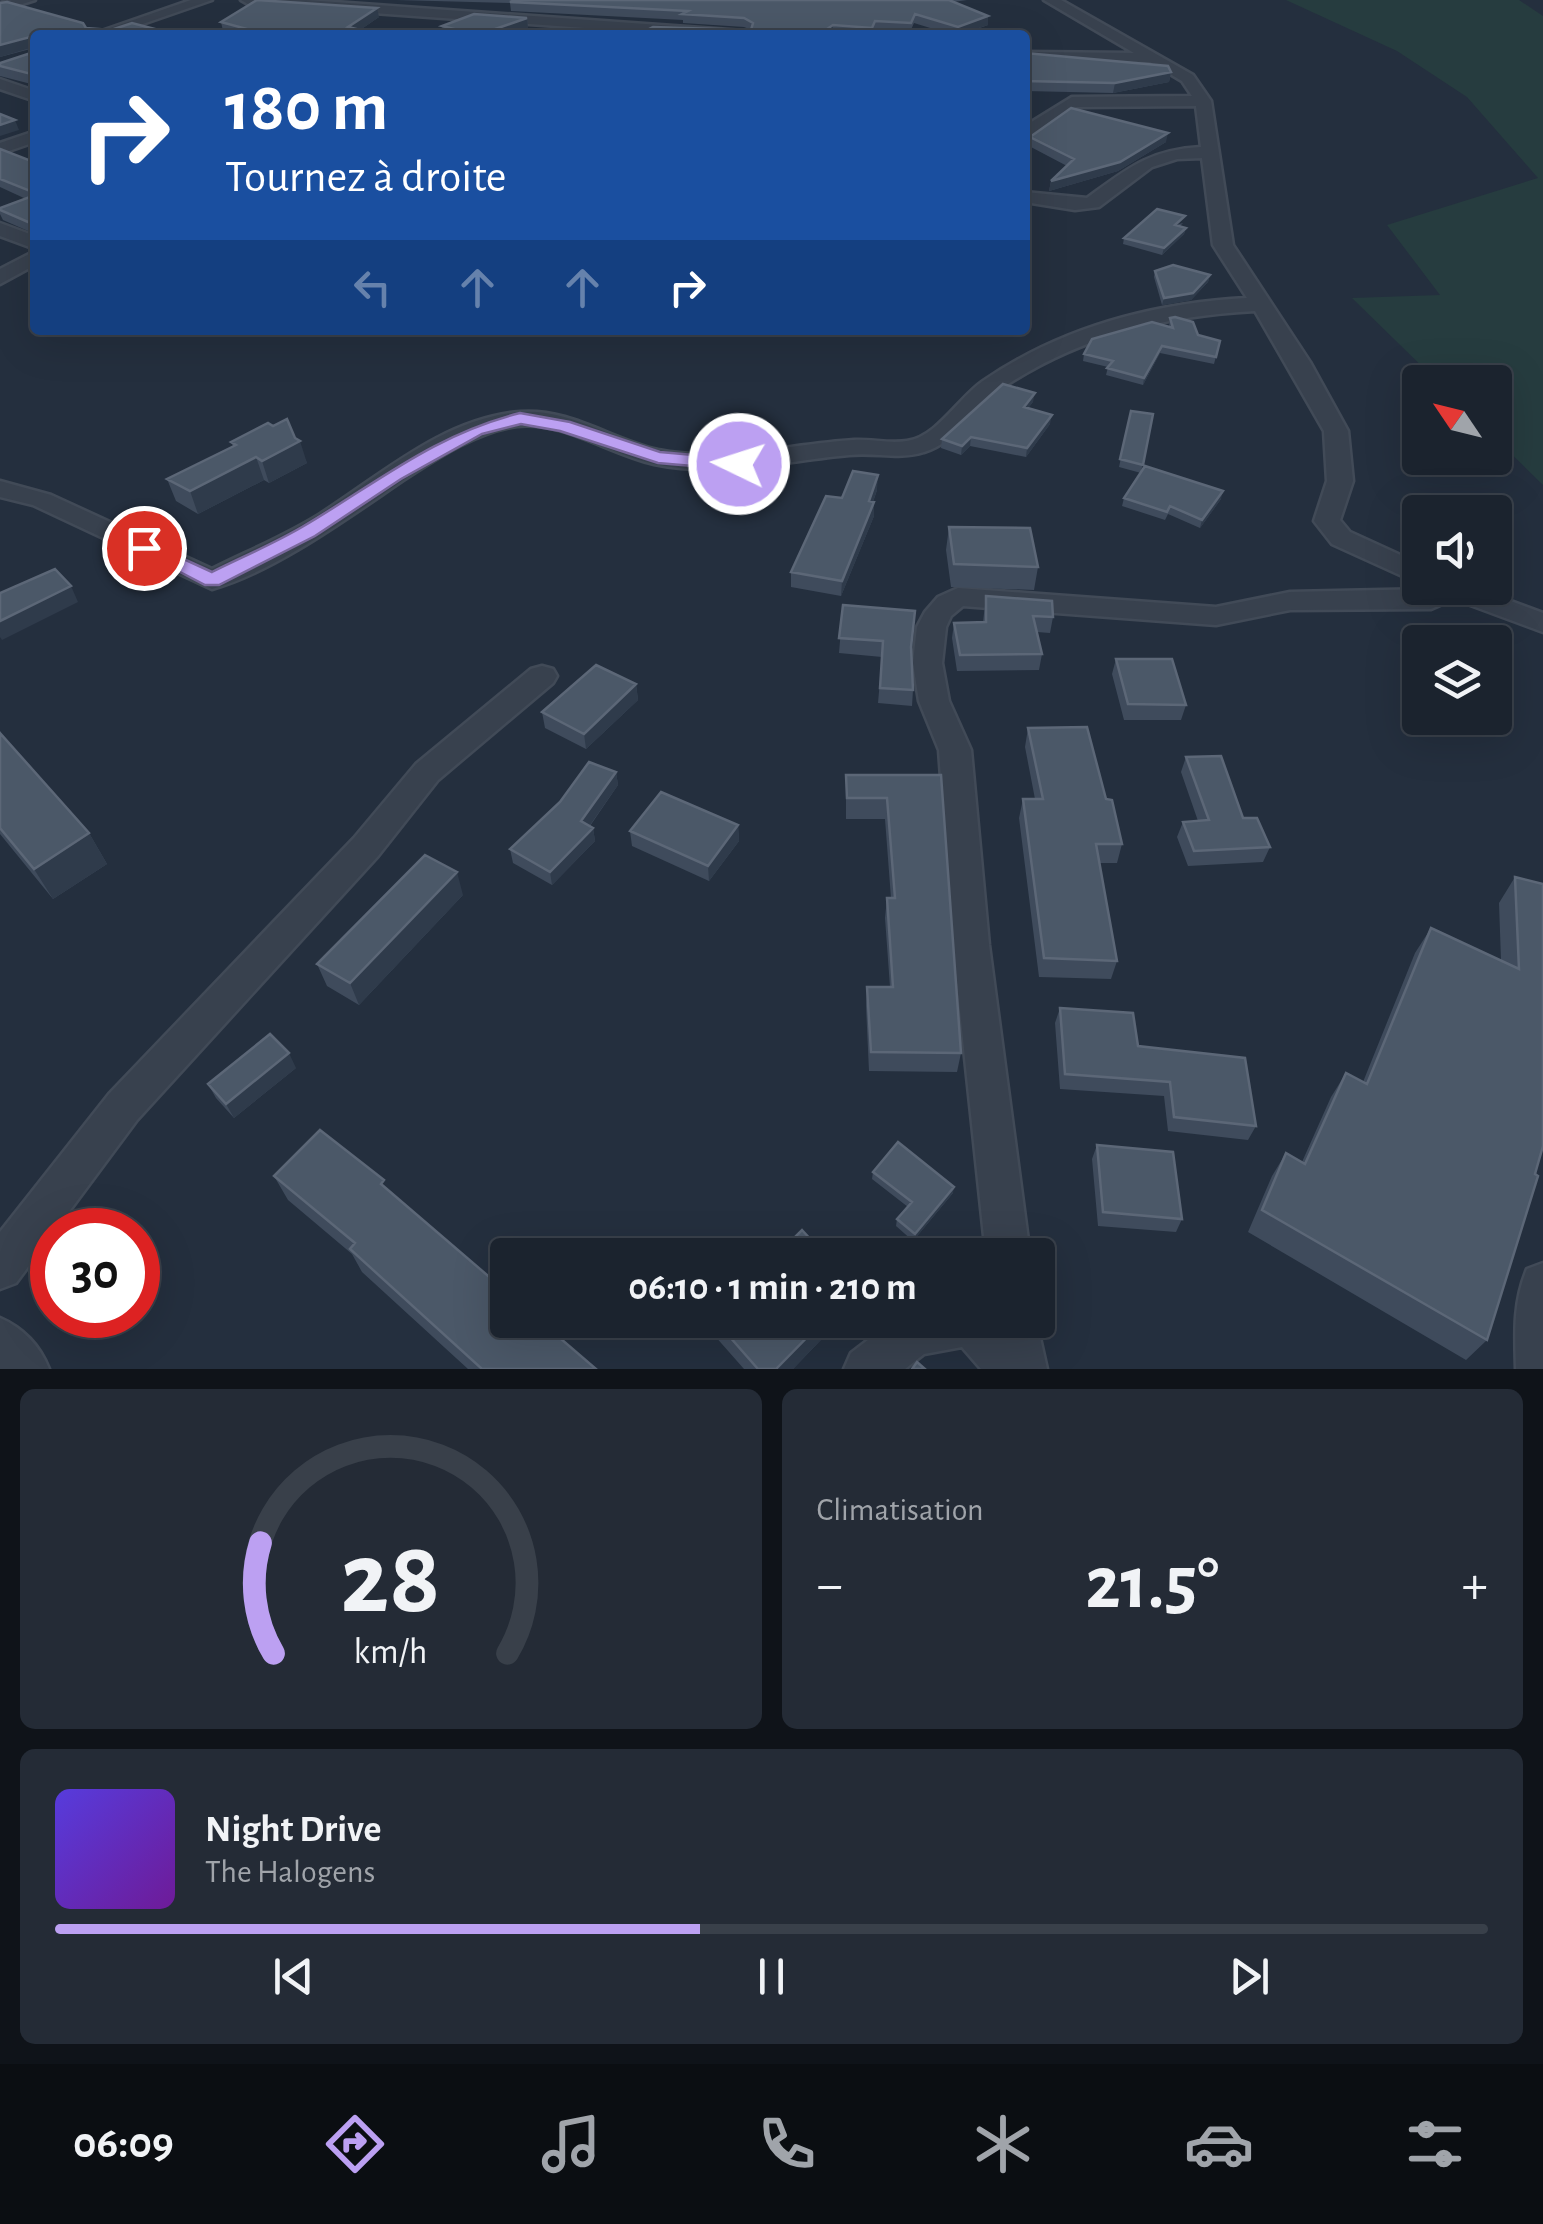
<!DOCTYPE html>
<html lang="fr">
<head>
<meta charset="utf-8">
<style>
	body { margin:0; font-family:"Alegreya Sans",sans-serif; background:#242b36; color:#f1f3f6; height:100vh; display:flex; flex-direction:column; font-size:38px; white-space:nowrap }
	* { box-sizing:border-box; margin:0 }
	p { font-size:32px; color:#a0a4aa }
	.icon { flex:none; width:55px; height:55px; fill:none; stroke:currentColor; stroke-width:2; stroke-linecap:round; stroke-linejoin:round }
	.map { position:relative; height:1369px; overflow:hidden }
	.drawer { display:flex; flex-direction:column; gap:20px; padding:20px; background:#0f1319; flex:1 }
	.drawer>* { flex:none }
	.guide { position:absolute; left:30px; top:30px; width:1000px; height:305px; border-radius:10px; box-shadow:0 10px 40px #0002,0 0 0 2px #39404a; background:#1a4fa0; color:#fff; overflow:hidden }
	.needle { width:65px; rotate:305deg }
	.tools { position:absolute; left:1402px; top:365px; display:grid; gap:20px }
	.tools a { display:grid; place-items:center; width:110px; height:110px; border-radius:10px; background:#1b232e; box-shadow:0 10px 40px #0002,0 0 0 2px #39404a; font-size:50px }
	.speed { position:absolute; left:30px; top:1208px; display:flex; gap:20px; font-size:50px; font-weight:700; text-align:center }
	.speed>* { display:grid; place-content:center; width:130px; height:130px; border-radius:50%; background:#1b232e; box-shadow:0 10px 40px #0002,0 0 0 2px #39404a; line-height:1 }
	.speed .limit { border:15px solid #d22; background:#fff; color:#111 }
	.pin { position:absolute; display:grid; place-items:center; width:85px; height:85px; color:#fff; margin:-42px; border:5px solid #fff; border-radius:50%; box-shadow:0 2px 10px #0007 }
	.me { position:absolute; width:110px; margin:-55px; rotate:274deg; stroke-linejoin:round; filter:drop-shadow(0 0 8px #0008) }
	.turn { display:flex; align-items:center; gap:35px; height:210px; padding:0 30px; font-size:45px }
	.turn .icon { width:130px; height:130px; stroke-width:2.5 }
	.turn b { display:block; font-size:70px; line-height:85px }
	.lanes { display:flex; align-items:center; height:95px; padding:0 30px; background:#0003; justify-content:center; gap:50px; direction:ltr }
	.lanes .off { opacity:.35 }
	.big { font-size:75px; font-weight:700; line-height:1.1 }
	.drawer .card { flex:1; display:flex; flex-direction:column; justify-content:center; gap:15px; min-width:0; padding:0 35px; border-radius:15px; background:#242b36 }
	.drawer .dial { align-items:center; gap:0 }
	.dial svg { height:260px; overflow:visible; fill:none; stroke:#39404a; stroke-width:7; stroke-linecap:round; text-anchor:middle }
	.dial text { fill:#f1f3f6; stroke:none }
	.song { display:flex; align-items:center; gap:30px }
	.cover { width:120px; height:120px; border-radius:15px; background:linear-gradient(135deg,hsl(250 70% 55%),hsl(280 70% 35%)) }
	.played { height:10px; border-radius:5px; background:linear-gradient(90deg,#bca0f2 45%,#39404a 45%) }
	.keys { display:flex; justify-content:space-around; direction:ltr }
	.heat { display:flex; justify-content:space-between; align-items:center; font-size:55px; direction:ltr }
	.drawer .tiles { flex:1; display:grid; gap:20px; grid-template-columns:1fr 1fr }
	.card:last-child { grid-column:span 2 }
	.trip { position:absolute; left:490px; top:1238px; width:565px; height:100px; border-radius:10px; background:#1b232e; box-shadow:0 10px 40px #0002,0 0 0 2px #39404a; font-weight:700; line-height:100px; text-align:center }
	.tabs { display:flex; height:160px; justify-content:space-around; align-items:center; background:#0b0e12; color:#a0a4aa }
	.tabs .icon { width:70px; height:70px }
	.tabs .current { color:#bca0f2 }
	.tabs b { font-size:45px; color:#f1f3f6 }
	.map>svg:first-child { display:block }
</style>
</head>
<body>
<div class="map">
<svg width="1543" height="1369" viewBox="0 0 1543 1369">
	<rect width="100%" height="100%" fill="#242f3e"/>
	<!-- green -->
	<path fill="#263c3f" d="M1286 0H1519L1543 16V485L1495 438V382H1438L1352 298 1440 295 1387 225 1538 178 1467 97 1397 51Z"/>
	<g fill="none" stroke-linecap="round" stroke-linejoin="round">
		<!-- minor casing -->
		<g stroke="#414a57" stroke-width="5">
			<path id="minor" d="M12 0H35L0 11V3Z
				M191 0H212L111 35H90Z
				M241 0H306L744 31 751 35H683L248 4Z
				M1044 0H1061L1193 75 1211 101 1233 245 1310 362 1348 431 1353 481 1340 520 1350 532 1420 564V584L1332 544 1314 521 1327 481 1324 431 1255 311C1162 316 1077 337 999 390 973 408 956 443 924 452 900 460 875 452 849 455 784 461 720 478 654 464 609 454 564 421 517 426 475 432 436 459 402 481 349 517 274 572 212 589L33 505 0 497V481L51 495 212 569C248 551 285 536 320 514 381 475 444 418 520 412 570 408 612 440 658 450 725 463 788 444 854 440 872 439 890 444 907 441 937 437 959 397 983 381 1062 327 1153 303 1247 298L1213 245 1202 158 1177 159 1152 167 1099 207 1075 210 1025 202V192L1087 198C1128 168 1149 150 1201 147L1196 106 1076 107 1025 139V126L1072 97 1192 96 1182 81 1150 62 1025 60V52L1134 53Z
				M0 79 35 91V101L0 89Z
				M35 131V142L0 154V143Z
				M0 223 35 236V249L0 236Z
				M35 251V265L0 284V269Z
				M958 588 1216 607 1290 592 1476 588 1543 613V632L1454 599 1431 609 1290 610 1216 625 963 606 951 616 946 627 942 663 949 701 971 750 989 945 1030 1255H986L953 945 939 750 919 701 913 663 917 627 925 612 938 597Z
				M542 666 553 669 557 676 553 683 438 780 378 856 137 1120 16 1283 0 1289V1232L109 1094 354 838 416 764 531 669Z
				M1543 1263V1369H1516C1515 1333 1513 1303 1527 1269Z
				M0 1318C23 1328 40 1346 49 1369H0Z
				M894 1320H1036L1047 1369H981L962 1347 924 1354 905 1369H844L851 1353Z"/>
		</g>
		<!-- minor -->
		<use href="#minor" fill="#38414e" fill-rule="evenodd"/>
	</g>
	<!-- wall -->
	<path fill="#3f4b5c" d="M396 0H967L953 2 988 25 960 35H953L914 23 910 32 875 30 873 35H637L749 29 744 27 683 23V20L511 11 510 3Z
		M0 3 86 28 178 35H35V85L0 76V63L34 52V48L0 57Z
		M379 17 360 30 381 35H236L223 31 221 22Z
		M527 18 528 28 508 35H444L442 26Z
		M1025 53 1171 72 1169 82 1113 93 1025 91Z
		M1030 137 1166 142 1118 171 1049 191 1051 181 1067 166 1029 146Z
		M0 149 31 161 35 160V234L3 220 0 214V208L26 199 0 187Z
		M1183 223 1180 226 1186 228 1184 234 1162 255 1123 244 1124 238Z
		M1155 271 1210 275 1208 282 1191 300 1162 305 1154 277Z
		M1170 318 1198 335 1220 341 1214 364 1160 353 1143 385 1106 375 1108 367 1083 361 1084 354 1169 327Z
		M1033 402 1028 408 1050 424 1026 457 970 446 961 455 941 448 942 439Z
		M1131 411 1153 414 1141 472 1221 499 1200 528 1168 514 1165 520 1122 506 1124 498 1141 473 1119 467Z
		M295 438 307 463 269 483 264 480 198 514 176 501 167 479 233 446 231 442Z
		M877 490 873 502 874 516 841 596 791 587V572L842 498Z
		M949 527 1038 567 1034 590 951 587 946 550Z
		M986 596 1053 617 1050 633 1037 632 1042 654 1039 670 957 671 952 638 954 623 983 622Z
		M843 605 911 648 913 690 912 706 878 703 882 657 839 653Z
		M1116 659 1186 705 1181 720H1124L1112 674Z
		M636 684 638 700 586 749 545 728 542 712Z
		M1028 728 1106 799 1122 844 1117 863H1099L1117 961 1111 979 1039 977 1019 818 1023 799H1035L1025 747Z
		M0 733 89 833 107 864 53 899 0 834Z
		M1186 757 1270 847 1263 862 1188 866 1177 837 1183 822 1198 821 1181 772Z
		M616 772 618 785 590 826 593 828 595 841 552 885 513 863 510 849Z
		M846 775H941L961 1053 957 1072 869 1071 866 1006 867 987H890L885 918 887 898H891L885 819H846Z
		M738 825 739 841 709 881 632 846 630 831Z
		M1515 877 1543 884 1487 1340 1466 1360 1248 1232 1272 1176 1286 1153 1302 1162 1331 1097 1346 1073 1363 1082 1415 953 1431 928 1501 960 1499 903Z
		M463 895 359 1005 327 986 317 964Z
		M1060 1008 1138 1046 1256 1126 1248 1140 1168 1131 1164 1096 1060 1089 1055 1023Z
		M296 1068 234 1118 216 1098 208 1084Z
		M1097 1145 1182 1219 1176 1232 1098 1226 1092 1159Z
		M873 1172 953 1193 913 1241 896 1226 897 1219 908 1207 872 1179Z
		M274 1176 389 1192 596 1369H468L362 1272 352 1254 288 1200Z
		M713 1320H840L793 1369H744L714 1335Z"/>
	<!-- shaded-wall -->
	<path fill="#2f3b4b" d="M377 8 379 17 353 35 348 27Z
		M988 16V25L957 35 958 27Z
		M527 18 528 28 508 35H478Z
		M833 25 832 35H818Z
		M30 37 34 47 0 57V45Z
		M1171 72 1169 82 1113 93 1115 83Z
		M15 120 19 130 0 136V125Z
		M1168 133 1166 142 1118 171 1049 191 1051 181Z
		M1186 228 1184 234 1162 255 1164 248Z
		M1210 275 1208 282 1191 300 1162 305 1164 298Z
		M1162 346 1160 353 1143 385 1144 378Z
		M1035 393 1033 402 1022 416 1024 407Z
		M1052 415 1050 424 1026 457 1027 448Z
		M971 437 970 446 961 455 962 446Z
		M300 441 307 463 269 483 262 461Z
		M256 457 264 480 198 514 190 491Z
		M878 475 877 490 868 516 869 501Z
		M1223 491 1221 499 1200 528 1202 520Z
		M874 502V516L841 596 842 581Z
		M71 586 78 602 2 640 0 637V621Z
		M636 684 638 700 586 749 584 734Z
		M616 772 618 785 583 835 581 821Z
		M738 825 739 841 709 881 708 866Z
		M593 828 595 841 552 885 550 872Z
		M89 833 107 864 53 899 34 869Z
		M457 872 463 895 359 1005 350 983Z
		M289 1053 296 1068 234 1118 226 1104Z
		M954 1187 953 1193 913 1241 915 1234Z
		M824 1320H840L793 1369H776Z"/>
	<!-- building -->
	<path fill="#4b5868" stroke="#5c6777" stroke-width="2.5" d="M257 0 377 8 348 27 381 35H269L221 22Z
		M515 0H949L988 16 958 27 915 14 911 23 875 21 872 28 833 25 818 35H637L653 27 751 30 753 23 744 18 682 14 688 11 510 2Z
		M7 2 83 23 86 28 111 30 132 23 178 35H35V75L0 66V63L34 52 35 41 30 37 0 45V3Z
		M474 14 527 18 478 35 442 26Z
		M1025 53 1168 66 1171 72 1115 83 1025 81Z
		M1071 108 1168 133 1120 162 1051 181 1074 159 1030 137Z
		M0 114 15 120 0 125Z
		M0 149 31 161 35 160V193L0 179Z
		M35 195V225L0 210V208Z
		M1157 209 1185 216 1175 225 1186 228 1164 248 1124 238Z
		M1173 265 1210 275 1193 293 1164 298 1155 271Z
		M1175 317 1193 322 1198 335 1220 341 1216 357 1162 346 1144 378 1107 368 1113 361 1084 354 1092 339 1152 322 1173 328 1170 318Z
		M1003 384 1035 393 1024 407 1052 415 1027 448 971 437 962 446 942 439Z
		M1131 411 1153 414 1143 465 1120 459Z
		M287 419 295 438 300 441 262 461 256 457 190 491 167 479 236 445 231 442 268 423 273 426Z
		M1145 466 1223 491 1202 520 1170 506 1167 512 1124 498Z
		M853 471 878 475 869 501 874 502 842 581 791 572 826 496 842 498Z
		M949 527 1030 528 1038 567 954 564Z
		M55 569 71 586 0 621V593Z
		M986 596 1052 601 1053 617 1033 616 1042 654 960 655 954 623 986 622Z
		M843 605 915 611 911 647 913 690 880 688 883 641 839 638Z
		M1116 659H1172L1186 705 1128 704Z
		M596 665 636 684 584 734 542 712Z
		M1087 727 1106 799 1112 800 1122 844H1096L1117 961 1044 958 1023 799H1043L1028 728Z
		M0 733 89 833 34 869 0 828Z
		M1221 756 1243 818H1257L1270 847 1194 851 1183 822 1209 820 1186 757Z
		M589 762 616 772 581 821 593 828 550 872 510 849 560 802Z
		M846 775H941L961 1053 871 1052 867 987H893L887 898H895L887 798H847Z
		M661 792 738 825 708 866 630 831Z
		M425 855 457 872 350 983 317 964Z
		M1515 877 1543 884V1146L1535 1174 1538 1176 1487 1340 1262 1210 1286 1153 1305 1164 1346 1073 1367 1084 1431 928 1519 969Z
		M1060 1008 1133 1013 1138 1046 1245 1058 1256 1126 1174 1117 1170 1082 1065 1074Z
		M270 1034 289 1053 226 1104 208 1084Z
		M320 1130 384 1180 381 1184 508 1293V1320H539L596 1369H482L350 1249 355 1243 274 1176Z
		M898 1142 954 1187 915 1234 897 1219 912 1202 873 1172Z
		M1097 1145 1173 1152 1182 1219 1103 1212Z
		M802 1230 825 1255H777Z
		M715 1320H824L776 1369H758Z
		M917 1362 925 1369H912Z"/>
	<!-- route -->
	<path fill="#bca0f2" stroke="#7a689d" stroke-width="2.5" d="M520 413 570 422 660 452 739 459 748 464 739 470 658 463 560 431 521 424 482 434 401 479 315 536 219 585H205L134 548 144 542 151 544 212 572C242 557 273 544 302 527 377 483 433 435 520 413Z"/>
</svg>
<div class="tools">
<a><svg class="needle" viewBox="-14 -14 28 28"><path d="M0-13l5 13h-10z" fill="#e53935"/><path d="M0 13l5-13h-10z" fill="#a0a4aa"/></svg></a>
<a><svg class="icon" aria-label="sound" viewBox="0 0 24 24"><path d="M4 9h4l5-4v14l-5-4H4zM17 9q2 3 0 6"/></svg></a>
<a><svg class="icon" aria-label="layers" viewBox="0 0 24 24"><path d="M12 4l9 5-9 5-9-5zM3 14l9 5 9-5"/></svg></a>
</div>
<div class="speed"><div class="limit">30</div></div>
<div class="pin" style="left:144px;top:548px;background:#d93025"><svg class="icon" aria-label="arrive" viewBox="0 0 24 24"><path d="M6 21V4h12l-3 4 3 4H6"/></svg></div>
<svg class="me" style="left:739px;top:464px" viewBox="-20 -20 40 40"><circle r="17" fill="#bca0f2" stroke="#fff" stroke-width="3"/><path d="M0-11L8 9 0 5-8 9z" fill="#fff"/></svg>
<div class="trip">06:10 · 1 min · 210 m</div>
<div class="guide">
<div class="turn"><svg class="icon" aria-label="right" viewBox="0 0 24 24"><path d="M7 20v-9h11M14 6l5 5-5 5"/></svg><div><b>180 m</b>Tournez à droite</div></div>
<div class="lanes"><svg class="icon off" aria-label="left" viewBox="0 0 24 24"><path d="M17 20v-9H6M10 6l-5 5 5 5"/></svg><svg class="icon off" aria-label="ahead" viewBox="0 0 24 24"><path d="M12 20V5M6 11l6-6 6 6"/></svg><svg class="icon off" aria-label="ahead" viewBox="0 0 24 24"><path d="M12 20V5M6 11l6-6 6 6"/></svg><svg class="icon" aria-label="right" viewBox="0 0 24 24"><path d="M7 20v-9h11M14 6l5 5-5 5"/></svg></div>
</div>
</div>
<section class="drawer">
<div class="tiles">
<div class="card dial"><svg viewBox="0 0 100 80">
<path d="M14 69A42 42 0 1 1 86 69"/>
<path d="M14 69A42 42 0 0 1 10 35" stroke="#bca0f2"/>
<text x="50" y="56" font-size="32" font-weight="700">28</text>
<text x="50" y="72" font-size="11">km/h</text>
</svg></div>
<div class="card"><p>Climatisation</p>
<div class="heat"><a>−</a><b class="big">21.5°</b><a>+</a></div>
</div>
<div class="card">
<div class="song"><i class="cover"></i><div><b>Night Drive</b><p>The Halogens</p></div></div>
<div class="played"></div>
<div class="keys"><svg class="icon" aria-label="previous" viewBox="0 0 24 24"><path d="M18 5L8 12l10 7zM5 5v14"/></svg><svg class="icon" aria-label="pause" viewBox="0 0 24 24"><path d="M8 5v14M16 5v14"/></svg><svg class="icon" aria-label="next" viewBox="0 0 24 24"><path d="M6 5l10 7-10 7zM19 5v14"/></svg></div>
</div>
</div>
</section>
<nav class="tabs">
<b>06:09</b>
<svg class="icon current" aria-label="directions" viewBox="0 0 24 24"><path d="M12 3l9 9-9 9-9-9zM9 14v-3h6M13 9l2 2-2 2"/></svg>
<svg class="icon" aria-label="music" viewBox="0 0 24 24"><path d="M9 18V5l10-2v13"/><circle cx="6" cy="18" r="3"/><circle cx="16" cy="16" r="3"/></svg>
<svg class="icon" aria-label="phone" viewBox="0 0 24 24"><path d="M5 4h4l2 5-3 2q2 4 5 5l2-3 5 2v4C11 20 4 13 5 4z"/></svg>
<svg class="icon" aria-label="climate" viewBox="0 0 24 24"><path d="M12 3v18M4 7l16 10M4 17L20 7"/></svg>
<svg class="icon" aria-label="car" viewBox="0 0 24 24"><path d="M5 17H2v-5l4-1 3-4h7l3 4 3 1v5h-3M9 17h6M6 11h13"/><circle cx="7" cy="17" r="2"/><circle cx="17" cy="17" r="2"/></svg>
<svg class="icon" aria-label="filters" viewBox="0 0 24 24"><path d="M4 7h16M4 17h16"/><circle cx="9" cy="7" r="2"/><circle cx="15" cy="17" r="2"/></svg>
</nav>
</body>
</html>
